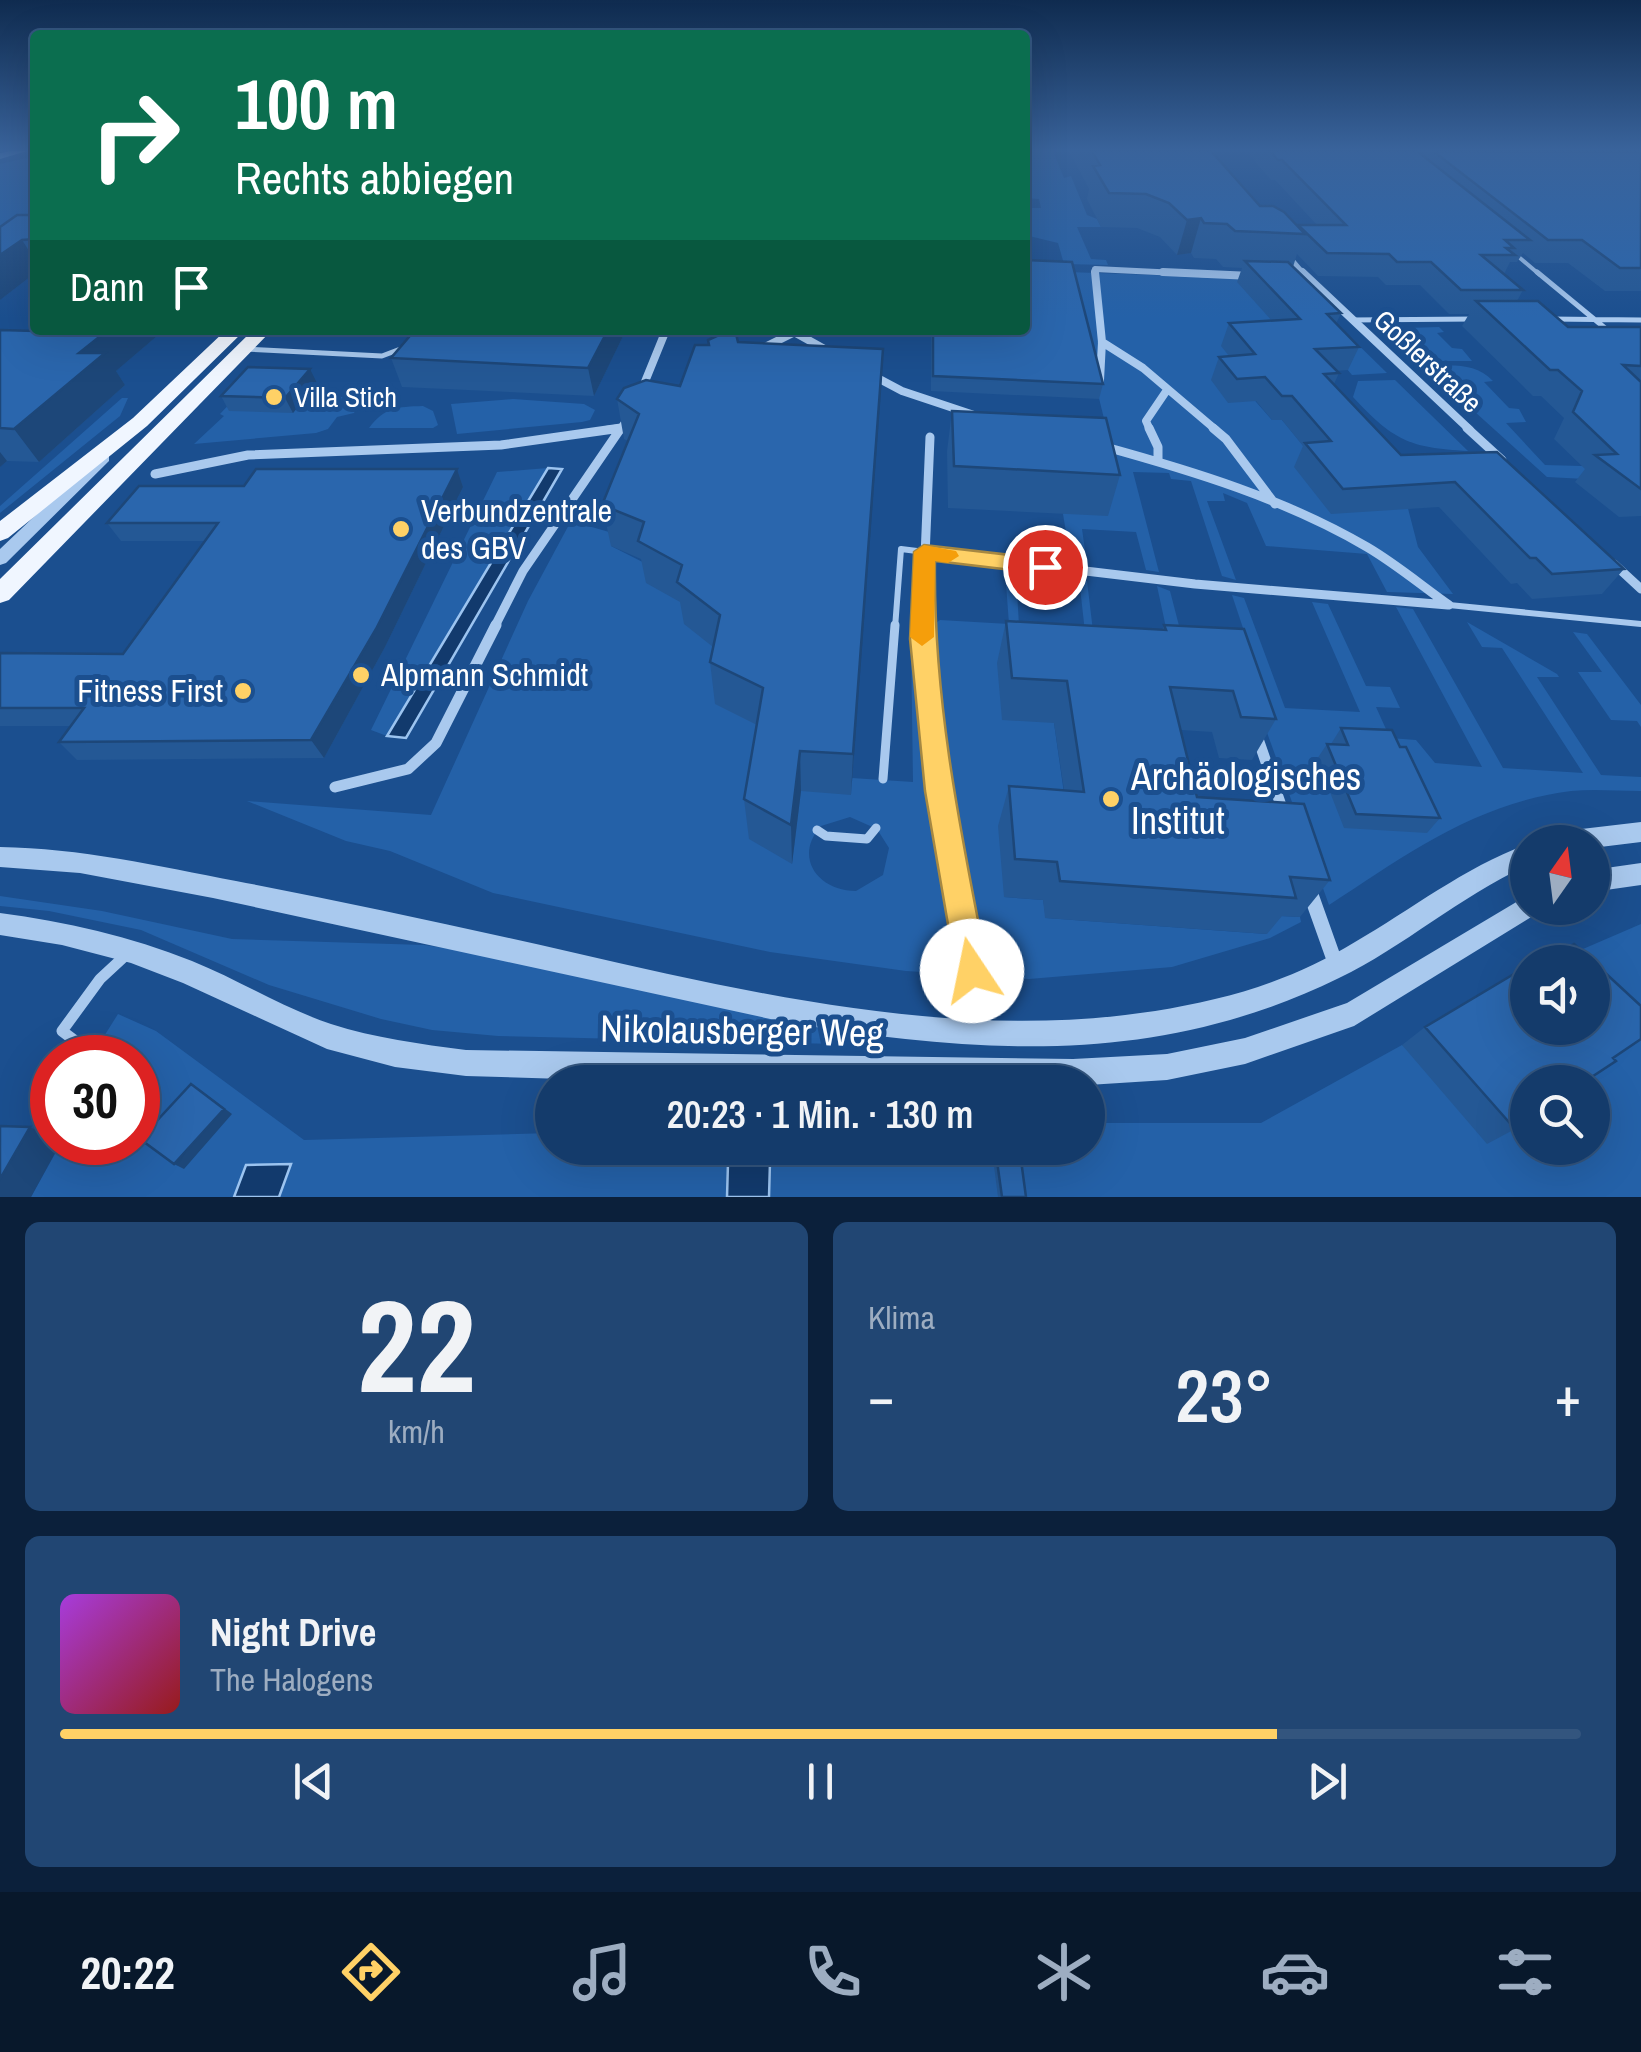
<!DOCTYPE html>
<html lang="de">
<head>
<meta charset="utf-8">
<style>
	body { margin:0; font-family:"Archivo Narrow",sans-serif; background:#214673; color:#f1f3f6; height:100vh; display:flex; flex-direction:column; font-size:38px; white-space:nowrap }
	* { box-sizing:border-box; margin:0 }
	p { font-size:32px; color:#9dadc1 }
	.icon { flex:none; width:55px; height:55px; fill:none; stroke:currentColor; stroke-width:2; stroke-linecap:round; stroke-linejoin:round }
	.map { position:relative; height:1197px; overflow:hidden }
	.drawer { display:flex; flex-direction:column; gap:25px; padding:25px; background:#0b203b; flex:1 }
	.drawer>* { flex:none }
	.guide { position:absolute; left:30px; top:30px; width:1000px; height:305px; border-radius:10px; box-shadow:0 10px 40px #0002,0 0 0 2px #33557e; background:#0b6e4f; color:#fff; overflow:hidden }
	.needle { width:65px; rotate:14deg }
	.tools { position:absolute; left:1510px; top:825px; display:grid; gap:20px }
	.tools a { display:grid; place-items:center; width:100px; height:100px; border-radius:50%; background:#143b6b; box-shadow:0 10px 40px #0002,0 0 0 2px #33557e; font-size:50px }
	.speed { position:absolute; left:30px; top:1035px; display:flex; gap:20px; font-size:50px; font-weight:700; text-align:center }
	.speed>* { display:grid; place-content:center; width:130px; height:130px; border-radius:50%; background:#143b6b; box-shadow:0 10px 40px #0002,0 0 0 2px #33557e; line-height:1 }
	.speed .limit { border:15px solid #d22; background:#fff; color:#111 }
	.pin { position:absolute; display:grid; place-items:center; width:85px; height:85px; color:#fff; margin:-42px; border:5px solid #fff; border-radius:50%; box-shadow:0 2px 10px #0007 }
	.me { position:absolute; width:110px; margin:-55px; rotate:349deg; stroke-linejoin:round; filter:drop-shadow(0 0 8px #0008) }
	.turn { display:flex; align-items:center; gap:35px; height:210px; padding:0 40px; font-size:45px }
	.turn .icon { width:130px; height:130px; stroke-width:2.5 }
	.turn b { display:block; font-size:70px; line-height:85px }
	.then { display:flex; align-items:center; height:95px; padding:0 40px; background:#0003; gap:20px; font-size:38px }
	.big { font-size:75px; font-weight:600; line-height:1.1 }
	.drawer .card { flex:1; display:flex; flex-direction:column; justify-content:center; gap:15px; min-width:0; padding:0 35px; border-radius:15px; background:#214673 }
	.drawer .dial { align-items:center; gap:0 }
	.dial b { font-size:130px; line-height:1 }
	.song { display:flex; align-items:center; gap:30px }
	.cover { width:120px; height:120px; border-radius:15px; background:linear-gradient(135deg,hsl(280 70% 55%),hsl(0 70% 35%)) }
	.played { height:10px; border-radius:5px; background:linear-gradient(90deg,#ffd166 80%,#33557e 80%) }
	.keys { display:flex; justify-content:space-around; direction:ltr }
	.heat { display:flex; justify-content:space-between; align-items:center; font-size:55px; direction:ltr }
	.drawer .tiles { flex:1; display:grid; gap:25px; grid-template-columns:1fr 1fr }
	.card:last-child { grid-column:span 2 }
	.trip { position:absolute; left:535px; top:1065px; width:570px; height:100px; border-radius:50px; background:#143b6b; box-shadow:0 10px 40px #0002,0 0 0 2px #33557e; font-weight:600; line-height:100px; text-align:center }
	.tab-bar { display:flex; height:160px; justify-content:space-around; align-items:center; background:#08182b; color:#9dadc1 }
	.tab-bar .icon { width:70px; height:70px }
	.tab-bar .selected { color:#ffd166 }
	.tab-bar b { font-size:45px; color:#f1f3f6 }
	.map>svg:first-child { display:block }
</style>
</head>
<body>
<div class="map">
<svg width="1641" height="1197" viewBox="0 0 1641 1197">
	<rect width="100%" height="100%" fill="#1b4f8f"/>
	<!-- green -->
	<path fill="#2461a8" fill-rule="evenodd" d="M1025 151H1053L1064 178 1071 176 1087 215 1097 219 1101 227H1077L1091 259 1106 260 1108 265 1064 264 1058 243 1025 235V208H1041L1039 199 1025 198Z
		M35 156V241L0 239V164Z
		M1068 272 1292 280 1387 373 1352 375 1341 362 1235 378 1272 420H1282L1315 460 1398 470 1418 547 1453 594 1387 592 1367 554 1266 546 1247 503 1223 493 1225 501H1207L1236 580 1222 576 1191 481 1171 479 1169 473 1133 472 1159 572 1146 570 1136 532 1082 529 1087 564 1071 562 1063 514 1110 443Z
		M1439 327 1444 332 1437 333 1452 348 1462 349 1472 361H1418L1389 335 1406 328Z
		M1424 366C1450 366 1474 361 1493 381L1484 382 1509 408 1519 409 1526 422 1506 423 1545 465 1617 467 1624 481 1547 477Z
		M1395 380 1468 451C1409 448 1393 440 1353 397L1358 381Z
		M250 382 306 397H363L354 413 337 417 328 429 316 433 194 444 224 416 220 414Z
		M122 398H128L120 416 0 513V506Z
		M513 399 584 404 595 410 590 420 582 422 457 434 451 404Z
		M423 406 433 411 438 425 433 428H369C385 407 397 407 423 406Z
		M548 468 387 736 371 730 497 472Z
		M571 521 616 534 611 546 682 582 753 722 852 778 913 782 911 640 940 620 1009 624 1005 570 1016 573 1019 626 1085 632 1079 578 1087 581 1093 631 1168 637 1157 586 1170 591 1184 645 1054 723 1071 843 1004 897 1043 900 1046 918 1266 934 1261 915 1300 917 1301 922 1270 938 1172 967 1029 979 906 971 770 952 493 893 390 851 346 841 247 801 431 815 528 601ZM850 817 877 829 889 848 883 875 856 891C818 891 793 857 821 826Z
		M1232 595 1244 598 1285 708 1360 712 1312 602 1328 604 1366 686 1390 687 1400 708 1376 707 1390 738 1416 740 1435 763 1482 767 1396 607 1413 609 1503 768 1583 773 1502 648 1482 647 1467 622 1557 674 1559 677H1537L1601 775 1641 777V791C1618 791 1594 789 1571 791 1476 803 1407 854 1329 905L1237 649H1250Z
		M1573 632 1587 634 1641 705V727L1637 721 1611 720 1578 672H1602Z
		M0 896 102 911 232 939 424 945 486 954 834 1029 838 1032 837 1044 498 1036 432 1030 381 1019 269 985 141 930 49 911 0 906Z
		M1641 924V1197H31L61 1143 138 1142V1058L91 1057 118 1014 156 1031 304 1140 552 1133V1148H1088V1123H1261L1402 1045 1527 1117 1528 1148H1592V1082H1578L1630 1043 1592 962 1569 955Z"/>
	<!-- water -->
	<path fill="#123a6d" stroke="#9cc4f0" stroke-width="2.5" d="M548 468 562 469 406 738 387 736Z
		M770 1162 769 1197H727L728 1163Z
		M291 1164 279 1197H234L246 1165Z"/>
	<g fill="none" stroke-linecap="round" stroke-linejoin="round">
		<!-- service-far4 -->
		<path stroke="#a9c9ee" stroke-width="4" d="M1514 253 1540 275"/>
		<!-- service-far3 -->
		<path stroke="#a9c9ee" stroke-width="5" d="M1537 272 1611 333
			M1550 319 1641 320
			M1351 320 1476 319
			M244 349 382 356 403 348"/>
		<!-- service-far2 -->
		<path stroke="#a9c9ee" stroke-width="6" d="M1449 605 1641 624
			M895 628 901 549 925 552"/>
		<!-- service-far1 -->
		<path stroke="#a9c9ee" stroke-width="9" d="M883 779 895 625
			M817 830 826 836 867 839 876 828"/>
		<!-- service -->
		<path stroke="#a9c9ee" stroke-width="11" d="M98 1058 62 1031 100 979 127 954"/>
		<!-- minor-far4 -->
		<path stroke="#a9c9ee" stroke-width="6" d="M1287 255 1304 275
			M1096 275 1095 269 1219 275"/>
		<!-- minor-far3 -->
		<path stroke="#a9c9ee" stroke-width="8" d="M1095 272 1102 342 1100 380
			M1163 272 1252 276
			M1302 272 1470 430
			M794 332 828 351
			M1102 342 1143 368 1216 430
			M763 348 797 331
			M870 374 902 391 974 415
			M642 389 666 330
			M606 430 621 428
			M620 430 628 418
			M1150 430 1146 421 1167 390"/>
		<!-- minor-far2 -->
		<path stroke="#a9c9ee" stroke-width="9" d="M1149 428 1158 447V461
			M1213 428 1226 439 1275 504
			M1467 428 1502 460
			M1102 446C1193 471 1285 499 1367 547 1396 564 1422 586 1449 605
			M155 474 248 455 501 445 621 428
			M925 552 1195 584 1448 605
			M1614 564 1641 589
			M494 628 523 571 621 428
			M922 628 930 437"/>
		<!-- minor-far1 -->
		<path stroke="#a9c9ee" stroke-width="11" d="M923 625 938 791 955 879
			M1257 736 1284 814
			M335 787 408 769 436 743 496 625"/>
		<!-- minor -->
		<path stroke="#a9c9ee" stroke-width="15" d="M955 877 985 1031
			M1310 892 1336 965"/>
		<!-- tertiary -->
		<path fill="#a9c9ee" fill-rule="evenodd" d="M12 151H27L0 159V153Z
			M104 454 109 455V461L6 563 0 565V549L99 455Z
			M1641 822V842L1592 848V842H1545L1548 835 1556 832Z
			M1528 844V865C1460 896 1405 946 1339 978 1157 1067 983 1054 789 1023L213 898 80 873 0 867V847C80 848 158 866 236 881 348 902 460 927 571 952 781 1000 1001 1051 1215 999 1264 988 1312 968 1355 942 1412 909 1465 867 1528 844Z
			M1641 863V885L1592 892V870Z
			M1528 895V908H1539L1536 914 1354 1026 1245 1064 1167 1080 1088 1085 595 1080 466 1076 395 1067 327 1049 183 983 131 963 62 945 0 935V913C66 922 130 936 192 961 239 980 283 1008 331 1024 375 1038 420 1044 466 1050L1073 1059 1167 1054 1245 1038 1347 1003Z"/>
		<!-- primary -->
		<path fill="#f0f6ff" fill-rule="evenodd" d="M226 330H245L147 426 8 538 0 541V521L133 418Z
			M253 330H272L9 600 0 603V579Z"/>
	</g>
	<!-- wall -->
	<path fill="#245895" d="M1069 151H1211L1260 206 1298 226 1317 225 1275 180H1271L1246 151H1641V291H1605L1568 263H1535L1523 253 1517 262H1510L1504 274 1523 290 1517 301 1568 327H1641V516L1619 517 1575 482 1585 469 1554 439 1564 418 1541 396H1533L1462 326 1469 314H1449L1420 285H1386L1378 277 1318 276 1297 254 1293 267 1341 313 1336 324 1359 347 1348 370 1336 371 1339 373 1334 384 1401 455 1624 569 1602 594 1532 599 1517 583 1511 584 1439 507 1331 514 1294 467 1303 446 1282 420H1272L1256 401 1228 403 1211 380 1219 357 1229 356 1221 346 1229 323 1272 321 1237 282 1242 268 1223 267 1216 259 1194 258 1191 253 1177 255 1160 237 1137 228 1101 227 1087 199 1089 189Z
		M35 215V273L0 300V227Z
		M0 330 71 332 73 330H164L116 371 125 385 39 462 7 461 0 467Z
		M415 330H626L594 396 402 387 391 358Z
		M931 330H1025L1103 384 1099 399 931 391Z
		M738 342 881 388 851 795 801 791 792 864 749 839 744 799 757 725 715 704 710 662 713 647 684 624 680 602 646 583 641 559 611 546 602 505 628 441 624 439 617 399 680 386 706 345Z
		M317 383 293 413 229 411 221 396Z
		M952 411 1120 475 1108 516 948 508 947 451Z
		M457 469 463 487 385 647 324 758 77 760 59 742 70 726H0V653L123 654 204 541H121L107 523 244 486Z
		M1006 621 1162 630 1164 625 1276 719 1252 760 1219 758 1212 732 1181 730 1197 797 1330 880 1300 917 1282 916 1267 934 1045 918 1043 900 1004 897 998 826 1009 786 1064 790 1054 723 1002 720 997 663Z
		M1341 728 1400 747 1440 818 1427 833 1344 828 1317 759 1327 744H1331Z
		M1425 1027 1613 1058 1515 1129 1487 1144 1402 1045Z
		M997 1161 1026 1197H998L994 1166Z"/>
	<!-- shaded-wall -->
	<path fill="#1d4779" d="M1201 218 1191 253 1177 255 1187 220Z
		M22 240 35 260V273L0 300V255Z
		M108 330H164L116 371 125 385 39 462 14 429 79 353Z
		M608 330H626L594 396 588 368Z
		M883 349 881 388 851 795 853 754Z
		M310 369 317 383 293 413 285 398Z
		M0 452 7 461 0 467Z
		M457 469 463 487 385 647 324 758 311 740Z
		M800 751 801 791 792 864 791 825Z
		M199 1089 232 1114 184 1169 174 1164Z
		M30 1127 52 1138V1142H61L31 1197H0V1179Z"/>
	<!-- building -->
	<path fill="#2a66ad" stroke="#1d4779" stroke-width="2.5" d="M1092 151H1211L1260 206H1273L1284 212 1305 234 1235 231 1227 224 1204 223 1201 218 1187 220 1169 203 1146 194 1109 193 1093 166 1100 165Z
		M1270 151H1417L1530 240H1505L1514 248H1506L1515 255H1481L1523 290H1461L1431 262H1397L1389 254 1327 253 1298 225H1346L1282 160H1278Z
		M1433 151 1641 152V268H1620L1582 240H1548Z
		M17 215H35V239L22 240 0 255V227Z
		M1025 260 1072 262 1103 384 933 376V330H1025Z
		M1245 261 1288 262 1341 313 1327 314 1359 347 1315 349 1339 373 1324 374 1401 455 1497 452 1624 569 1552 574 1536 558H1530L1455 482 1343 489 1305 443 1331 441 1292 396H1282L1265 377 1237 379 1219 357 1255 354 1229 323 1300 319Z
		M1476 301H1538L1568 327H1641V366L1623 365 1641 382V489L1595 455 1617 454 1573 412 1582 391 1558 370H1550Z
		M0 330 71 332 73 330H108L79 353H105L14 429 0 428Z
		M415 330H608L588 368 391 358Z
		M730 330H735L738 342 883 349 853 754 800 751 791 825 744 799 763 688 710 662 720 615 677 582 682 565 638 541 644 522 602 505 639 414 617 399 624 388 646 380 680 386 695 345H709L708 340Z
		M248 367 310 369 285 398 221 396Z
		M952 411 1106 418 1120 475 954 466Z
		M256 469H457L376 629 311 740 59 742 84 708H0V653L123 654 218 523H107L139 486H244Z
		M1006 621 1166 630 1164 625 1244 629 1276 719 1241 717 1233 691 1170 687 1197 797 1304 804 1330 880 1290 877 1296 898 1060 881 1057 862 1015 859 1009 786 1084 792 1067 681 1012 678Z
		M1341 728 1392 730 1400 747H1406L1440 818 1356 814 1327 744 1348 745Z
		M1574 944 1641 1006V1039L1613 1058 1616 1061 1584 1082H1528V1121L1515 1129 1425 1027 1524 968 1528 971V1028H1592V962H1543Z
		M191 1084 224 1109 174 1164 140 1139Z
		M0 1126 30 1127 0 1179Z
		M1021 1160 1026 1197H1002L997 1161Z"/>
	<!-- sky -->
	<linearGradient id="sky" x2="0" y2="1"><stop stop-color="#0f2b4f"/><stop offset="0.47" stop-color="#39639b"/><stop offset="1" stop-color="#39639b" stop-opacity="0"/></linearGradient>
	<rect width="1641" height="318" fill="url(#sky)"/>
	<!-- route -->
	<path fill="#ffd166" stroke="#a68842" stroke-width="2.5" d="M924 545 1045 559 1056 567 1045 574 935 561C933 700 961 834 988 971L984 982 972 987 961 982 956 971 925 791 910 639 914 552Z"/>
	<!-- slow -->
	<path fill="#f59e0b" d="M924 545 956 551 959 556 948 563 935 561 934 637 922 646 910 637 914 552Z"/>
	<!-- markers -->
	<g fill="#ffd166" stroke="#1b4f8f" stroke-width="4">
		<circle cx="274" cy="397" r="10"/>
		<circle cx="401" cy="529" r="10"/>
		<circle cx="361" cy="675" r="10"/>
		<circle cx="243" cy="691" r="10"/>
		<circle cx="1111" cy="799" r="10"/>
	</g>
	<g text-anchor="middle" stroke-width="10" stroke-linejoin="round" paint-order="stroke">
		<!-- far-street labels -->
		<g font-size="28" fill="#fff" stroke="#1b4f8f">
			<text transform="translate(1428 361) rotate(43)" y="10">Goßlerstraße</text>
		</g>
		<!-- far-poi labels -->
		<g font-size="28" fill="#fff" stroke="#1b4f8f" text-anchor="start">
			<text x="294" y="407">Villa Stich</text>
		</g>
		<!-- poi labels -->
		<g font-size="32" fill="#fff" stroke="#1b4f8f" text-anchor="start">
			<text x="421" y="522">Verbundzentrale<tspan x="421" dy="37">des GBV</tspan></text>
			<text x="381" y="686">Alpmann Schmidt</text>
			<text x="223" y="702" text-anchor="end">Fitness First</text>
		</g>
		<!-- near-poi labels -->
		<g font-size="38" fill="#fff" stroke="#1b4f8f" text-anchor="start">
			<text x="1131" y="790">Archäologisches<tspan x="1131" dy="44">Institut</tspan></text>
		</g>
		<!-- near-street labels -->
		<g font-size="38" fill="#fff" stroke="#1b4f8f">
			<text transform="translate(742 1031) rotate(1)" y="13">Nikolausberger Weg</text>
		</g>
	</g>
</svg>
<div class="tools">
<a><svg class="needle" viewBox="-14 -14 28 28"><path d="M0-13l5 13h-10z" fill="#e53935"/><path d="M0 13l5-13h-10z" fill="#9dadc1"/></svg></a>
<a><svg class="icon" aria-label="sound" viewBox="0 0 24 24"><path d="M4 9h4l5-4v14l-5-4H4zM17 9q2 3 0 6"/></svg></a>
<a><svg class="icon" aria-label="search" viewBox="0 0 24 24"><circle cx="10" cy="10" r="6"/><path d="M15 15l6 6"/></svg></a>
</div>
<div class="speed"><div class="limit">30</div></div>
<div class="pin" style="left:1045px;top:567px;background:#d93025"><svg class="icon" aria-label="arrive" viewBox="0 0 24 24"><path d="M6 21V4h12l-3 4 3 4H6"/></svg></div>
<svg class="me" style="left:972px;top:971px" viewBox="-20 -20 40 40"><circle r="19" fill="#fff"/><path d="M0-13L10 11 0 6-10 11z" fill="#ffd166"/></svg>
<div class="trip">20:23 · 1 Min. · 130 m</div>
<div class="guide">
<div class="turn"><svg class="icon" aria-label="right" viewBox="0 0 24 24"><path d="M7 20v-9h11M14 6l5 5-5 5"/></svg><div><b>100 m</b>Rechts abbiegen</div></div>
<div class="then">Dann<svg class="icon" aria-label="arrive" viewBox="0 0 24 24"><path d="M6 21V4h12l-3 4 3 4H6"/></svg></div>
</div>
</div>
<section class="drawer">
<div class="tiles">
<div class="card dial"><b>22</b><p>km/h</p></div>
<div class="card"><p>Klima</p>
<div class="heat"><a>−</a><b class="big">23°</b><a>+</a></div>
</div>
<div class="card">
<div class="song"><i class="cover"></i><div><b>Night Drive</b><p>The Halogens</p></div></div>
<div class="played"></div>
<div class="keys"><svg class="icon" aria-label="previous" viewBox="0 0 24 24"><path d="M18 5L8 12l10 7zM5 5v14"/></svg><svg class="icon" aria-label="pause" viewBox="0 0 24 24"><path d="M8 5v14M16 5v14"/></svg><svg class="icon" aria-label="next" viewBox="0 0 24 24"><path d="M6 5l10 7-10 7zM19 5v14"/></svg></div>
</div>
</div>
</section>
<nav class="tab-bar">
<b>20:22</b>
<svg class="icon selected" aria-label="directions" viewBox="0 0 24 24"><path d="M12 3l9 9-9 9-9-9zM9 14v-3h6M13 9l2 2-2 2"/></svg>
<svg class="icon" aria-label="music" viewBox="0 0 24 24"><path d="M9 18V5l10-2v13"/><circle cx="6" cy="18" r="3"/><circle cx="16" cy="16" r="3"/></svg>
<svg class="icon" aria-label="phone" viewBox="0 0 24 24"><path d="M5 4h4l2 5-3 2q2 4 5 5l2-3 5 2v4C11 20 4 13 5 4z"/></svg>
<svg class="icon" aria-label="climate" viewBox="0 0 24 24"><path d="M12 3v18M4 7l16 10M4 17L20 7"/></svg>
<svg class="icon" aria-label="car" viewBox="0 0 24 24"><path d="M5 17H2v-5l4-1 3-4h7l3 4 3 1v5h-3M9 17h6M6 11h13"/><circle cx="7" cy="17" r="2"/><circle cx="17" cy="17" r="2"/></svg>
<svg class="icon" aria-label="filters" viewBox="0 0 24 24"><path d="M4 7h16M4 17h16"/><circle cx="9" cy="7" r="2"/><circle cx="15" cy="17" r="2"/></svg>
</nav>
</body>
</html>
